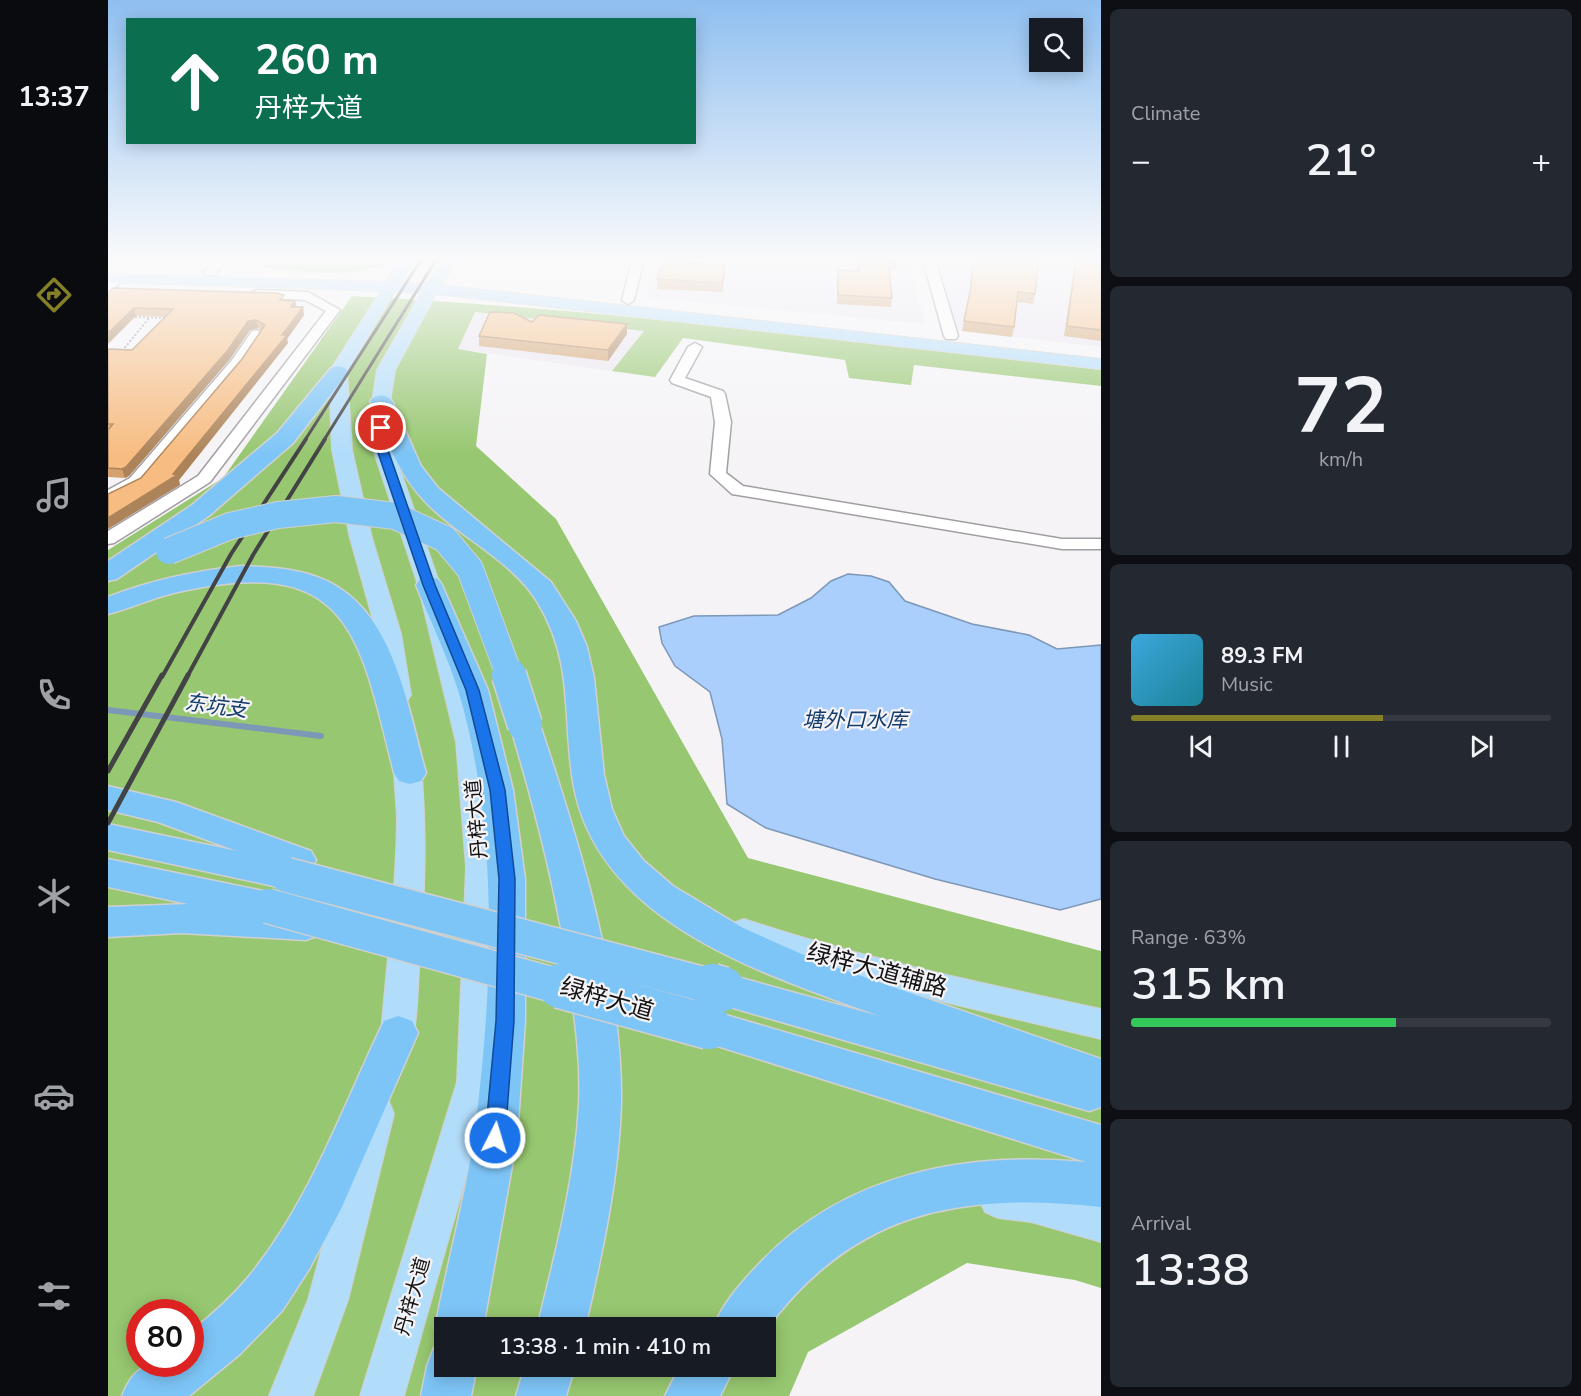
<!DOCTYPE html>
<html lang="en">
<head>
<meta charset="utf-8">
<style>
	body { margin:0; font-family:"Nunito Sans","Noto Sans SC",sans-serif; background:#242831; color:#f1f3f6; height:100vh; display:flex; flex-direction:column; font-size:22px; white-space:nowrap }
	* { box-sizing:border-box; margin:0 }
	p { font-size:20px; color:#9ea1a6 }
	.icon { flex:none; width:33px; height:33px; fill:none; stroke:currentColor; stroke-width:2; stroke-linecap:round; stroke-linejoin:round }
	.map { position:relative; flex:1; overflow:hidden }
	.side { display:flex; flex-direction:column; gap:9px; padding:9px; background:#0d0f14; width:480px }
	.side>* { flex:none }
	.hud { position:absolute; left:18px; top:18px; width:570px; height:126px; border-radius:0px; box-shadow:0 3px 15px #0003; background:#0b6e4f; color:#fff; overflow:hidden }
	.tools { position:absolute; left:921px; top:18px; display:grid; gap:12px }
	.tools a { display:grid; place-items:center; width:54px; height:54px; border-radius:0px; background:#171b24; box-shadow:0 3px 15px #0003; font-size:30px }
	.speed { position:absolute; left:18px; top:1299px; display:flex; gap:12px; font-size:30px; font-weight:700; text-align:center }
	.speed>* { display:grid; place-content:center; width:78px; height:78px; border-radius:50%; background:#171b24; box-shadow:0 3px 15px #0003; line-height:1 }
	.speed .limit { border:9px solid #d22; background:#fff; color:#111 }
	.pin { position:absolute; display:grid; place-items:center; width:51px; height:51px; color:#fff; margin:-26px; border:3px solid #fff; border-radius:50%; box-shadow:0 2px 6px #0007 }
	.me { position:absolute; width:66px; margin:-33px; rotate:5deg; stroke-linejoin:round; filter:drop-shadow(0 0 4px #0008) }
	.turn { display:flex; align-items:center; gap:21px; height:126px; padding:0 30px; font-size:27px }
	.turn .icon { width:78px; height:78px; stroke-width:2.5 }
	.turn b { display:block; font-size:42px; line-height:51px }
	.big { font-size:45px; font-weight:600; line-height:1.1 }
	.side .widget { flex:1; display:flex; flex-direction:column; justify-content:center; gap:9px; min-width:0; padding:0 21px; border-radius:9px; background:#242831 }
	.side .dial { align-items:center; gap:0 }
	.dial b { font-size:78px; line-height:1 }
	.song { display:flex; align-items:center; gap:18px }
	.cover { width:72px; height:72px; border-radius:9px; background:linear-gradient(135deg,hsl(200 70% 55%),hsl(190 70% 35%)) }
	.played { height:6px; border-radius:3px; background:linear-gradient(90deg,#857f27 60%,#363941 60%) }
	.keys { display:flex; justify-content:space-around; direction:ltr }
	.heat { display:flex; justify-content:space-between; align-items:center; font-size:33px; direction:ltr }
	.charge { height:9px; border-radius:4px; background:linear-gradient(90deg,#34c759 63%,#363941 0) }
	.trip { position:absolute; left:326px; top:1317px; width:342px; height:60px; border-radius:0px; background:#171b24; box-shadow:0 3px 15px #0003; font-weight:600; line-height:60px; text-align:center }
	main { display:flex; flex:1; min-height:0 }
	.dock { display:flex; flex-direction:column; width:108px; justify-content:space-around; align-items:center; background:#090b0e; color:#9ea1a6 }
	.dock .icon { width:42px; height:42px }
	.dock .current { color:#857f27 }
	.dock b { font-size:27px; color:#f1f3f6 }
	.map>svg:first-child { display:block }
</style>
</head>
<body>
<main>
<nav class="dock">
<b>13:37</b>
<svg class="icon current" aria-label="directions" viewBox="0 0 24 24"><path d="M12 3l9 9-9 9-9-9zM9 14v-3h6M13 9l2 2-2 2"/></svg>
<svg class="icon" aria-label="music" viewBox="0 0 24 24"><path d="M9 18V5l10-2v13"/><circle cx="6" cy="18" r="3"/><circle cx="16" cy="16" r="3"/></svg>
<svg class="icon" aria-label="phone" viewBox="0 0 24 24"><path d="M5 4h4l2 5-3 2q2 4 5 5l2-3 5 2v4C11 20 4 13 5 4z"/></svg>
<svg class="icon" aria-label="climate" viewBox="0 0 24 24"><path d="M12 3v18M4 7l16 10M4 17L20 7"/></svg>
<svg class="icon" aria-label="car" viewBox="0 0 24 24"><path d="M5 17H2v-5l4-1 3-4h7l3 4 3 1v5h-3M9 17h6M6 11h13"/><circle cx="7" cy="17" r="2"/><circle cx="17" cy="17" r="2"/></svg>
<svg class="icon" aria-label="filters" viewBox="0 0 24 24"><path d="M4 7h16M4 17h16"/><circle cx="9" cy="7" r="2"/><circle cx="15" cy="17" r="2"/></svg>
</nav>
<div class="map">
<svg width="993" height="1396" viewBox="0 0 993 1396">
	<rect width="100%" height="100%" fill="#f5f3f6"/>
	<!-- built -->
	<path fill="#ebe6f0" d="M546 260H800L817 324 538 297Z
		M828 260H993V347L847 330Z
		M367 312 509 327 537 331 504 371 350 349Z"/>
	<!-- forest -->
	<path fill="#97c770" fill-rule="evenodd" d="M161 260H286C248 281 195 270 153 268Z
		M244 296C495 309 744 340 993 370V386L806 365 803 385 741 378 737 360 575 338 547 377 504 371 536 331 367 312 350 349 379 354 368 446 448 519 640 858 993 951V1288L967 1280 859 1263 700 1352 681 1396H0V550L115 478ZM32 1312H82V1364H32ZM336 1328H657V1366H336Z"/>
	<!-- water -->
	<path fill="#aacffd" stroke="#7d97b7" stroke-width="1.5" d="M740 574 763 576 781 582 797 601 864 624 921 635 949 649 993 645V899L952 910 827 879 658 828 619 804 614 739 602 692 567 666 554 643 551 627 586 616 670 615 703 598 723 581Z"/>
	<g fill="none" stroke-linecap="round" stroke-linejoin="round">
		<!-- stream -->
		<path stroke="#7d97b7" stroke-width="6" d="M0 710 213 736"/>
		<!-- minor casing -->
		<g stroke="#a09ea1" stroke-width="3">
			<path id="minor" d="M107 260H119L106 275H98L96 272Z
				M524 260H536L526 300 520 304 514 300Z
				M815 260H827L850 336 848 339H838L836 336Z
				M10 274 16 278 4 291 0 292V281Z
				M148 290 200 292 232 310 102 482 6 543 0 544V531L90 476 218 311 197 300 144 297 142 294Z
				M149 330 156 334 134 366 34 486 0 502V490L22 478 124 360 144 331Z
				M587 343 594 347 577 378 615 391 617 394 623 422 618 473 635 486 954 539H993V549H954L624 494 602 474 607 422 603 397 564 383 562 380 580 347Z"/>
		</g>
		<!-- major casing -->
		<g stroke="#d0d0d0" stroke-width="2">
			<path id="major" d="M292 260H306L293 283 318 284 336 260H350L333 285 993 359V369L328 294 287 370 281 409 284 446 332 585 374 742 388 867 385 1082 296 1396H252L349 1082 358 867 348 742 310 585 264 446 263 409 269 370 313 293 287 291 239 372 244 450 264 538 293 634 303 695 299 701 290 703 281 701 277 695 269 634 242 538 224 450 221 372 273 291 0 282V274L278 282Z
				M298 740 307 742 311 749C320 823 317 896 311 970 309 1001 310 1032 297 1061L285 1065 273 1061 268 1050 273 1033C279 962 288 891 289 820 289 803 282 754 289 742Z
				M636 919C752 958 874 983 993 1009V1039C870 1010 745 983 625 941L620 932 625 923Z
				M268 1097 281 1102 286 1114 240 1300 205 1396H161L200 1300 250 1114 255 1102Z
				M890 1180 923 1184 993 1204V1242L923 1222 890 1218 877 1212 871 1199 877 1186Z"/>
		</g>
		<!-- highway casing -->
		<g stroke="#d0d0d0" stroke-width="3">
			<path id="highway" d="M230 366 237 368 240 372 185 443 102 515 9 579 0 581V561L84 505 169 433 223 368Z
				M273 395 280 397 284 401 313 466 330 488 443 582 468 621 479 647 486 678 496 775 504 809 516 836 536 861 565 886 635 928 707 960 993 1059V1107L981 1111 601 1001 596 989 601 977 615 973 771 1016C652 972 483 921 464 775 455 711 465 662 430 603 404 559 346 535 313 497 288 469 277 435 262 401L266 397Z
				M133 566C158 567 185 568 209 577 286 604 299 706 318 773L313 781 302 784 291 781 286 773C251 633 242 553 70 592 46 597 24 608 0 614V597C43 580 87 571 133 566Z
				M321 577 330 579 334 585 380 690 405 790 417 879V1021L409 1138 375 1328H336V1366H369L363 1396H313L319 1366 326 1348 334 1345 327 1328C339 1265 357 1200 366 1137 385 994 392 829 350 690 339 655 322 620 308 585L312 579Z
				M417 715 428 718 432 725C470 839 515 982 513 1103 511 1178 494 1254 477 1328H429C447 1255 467 1180 471 1104 473 1066 468 1028 463 991 451 900 428 812 402 725L406 718Z
				M0 786 68 802 203 851 208 860 203 869 195 872 197 875 191 885 179 889 0 850V824L129 851 50 822 0 810Z
				M0 859 160 892 173 896 178 906 177 909 198 910 211 915 216 925 211 935 198 940 74 933 0 937V907L80 904 0 887Z
				M601 1010 993 1125V1207C852 1192 746 1210 657 1331V1328H605C615 1303 632 1284 650 1265 736 1173 858 1151 978 1162L587 1039 581 1027 587 1015Z
				M290 1016 304 1021 310 1033 233 1209 200 1271 174 1311 132 1354 81 1396H14C29 1358 46 1364 82 1364V1332C104 1315 125 1296 142 1275 202 1201 235 1106 276 1021Z
				M417 1366H467L458 1396H408Z
				M572 1366H627L612 1396H557Z"/>
		</g>
		<!-- path -->
		<path stroke="#969597" stroke-width="2" stroke-dasharray="2 2" stroke-linecap="butt" d="M23 317 59 318
			M14 351 42 317"/>
		<!-- minor -->
		<use href="#minor" fill="#fff" fill-rule="evenodd"/>
		<!-- major -->
		<use href="#major" fill="#b1dcfa" fill-rule="evenodd"/>
		<!-- highway -->
		<use href="#highway" fill="#7dc5f7" fill-rule="evenodd"/>
		<!-- rail-far2 -->
		<path stroke="#434244" stroke-width="3" d="M197 440 313 260
			M216 440 328 260"/>
		<!-- rail-far1 -->
		<path stroke="#434244" stroke-width="4" d="M54 677 123 554 198 439
			M79 677 145 555 217 439"/>
		<!-- rail -->
		<path stroke="#434244" stroke-width="5" d="M0 771 54 675
			M0 823 80 675"/>
		<!-- highway-bridge-far2 casing -->
		<g stroke="#d0d0d0" stroke-width="28" stroke-linecap="butt">
			<path id="highway-bridge-far2" d="M61 551 122 526 170 515 228 509 287 516 337 539 362 569 402 677"/>
		</g>
		<!-- highway-bridge-far1 casing -->
		<g stroke="#d0d0d0" stroke-width="37" stroke-linecap="butt">
			<path id="highway-bridge-far1" d="M401 675 417 725
				M179 875 610 988
				M160 906 457 988"/>
		</g>
		<!-- highway-bridge casing -->
		<g stroke="#d0d0d0" stroke-width="47" stroke-linecap="butt">
			<path id="highway-bridge" d="M452 986 601 1027
				M604 986 615 989"/>
		</g>
		<!-- highway-bridge-far2 -->
		<use href="#highway-bridge-far2" stroke="#7dc5f7" stroke-width="26"/>
		<!-- highway-bridge-far1 -->
		<use href="#highway-bridge-far1" stroke="#7dc5f7" stroke-width="34"/>
		<!-- highway-bridge -->
		<use href="#highway-bridge" stroke="#7dc5f7" stroke-width="44"/>
	</g>
	<!-- wall -->
	<path fill="#d4a26f" d="M750 260H789L787 269 781 268 784 298 783 307 729 304V279L730 270 749 271Z
		M864 260H931L927 294 925 304 909 302 906 327 904 337 854 331 861 296Z
		M967 260H993V341L956 336Z
		M580 263 617 265 614 292 549 289V279Z
		M0 293 187 301 188 307H195L196 315 179 339 180 343 71 480 72 485 33 478 134 359 153 330 150 328 142 330 122 359 21 476 17 478 0 477V349L24 350 57 317 28 316Z
		M424 322 519 334 500 361 371 346V336Z"/>
	<!-- shaded-wall -->
	<path fill="#ad845a" d="M617 265V274L614 292V283Z
		M187 301 189 309 183 307Z
		M195 307 196 315 179 339 180 343 71 480 72 485 0 529V518L65 474Z
		M26 308 28 316 0 344V333Z
		M148 320 150 328 142 330 122 359 21 476 17 478 14 469 140 321Z
		M519 324V334L500 361V350Z"/>
	<!-- building -->
	<path fill="#f7bc81" stroke="#ad845a" stroke-width="1.5" d="M555 260H579V263L617 265 614 283 549 279Z
		M751 260H780L784 298 730 295V270L751 271Z
		M865 260H931L927 294 910 292 906 327 856 321 863 287Z
		M968 260H993V330L959 326Z
		M5 288 168 293 176 295 172 300 187 301 183 307H195L174 335H179L65 474 69 475 0 518V494L33 478 134 359 157 325 148 320 140 321 120 350 18 467 14 469 0 468V430L5 424H0V349L24 350 65 309 26 308 0 333V293Z
		M382 312 406 313 424 322 431 315 519 324 500 350 371 336Z"/>
	<!-- sky -->
	<linearGradient id="sky" x2="0" y2="1"><stop stop-color="#8fbff0"/><stop offset="0.57" stop-color="#fafafb"/><stop offset="1" stop-color="#fafafb" stop-opacity="0"/></linearGradient>
	<rect width="993" height="455" fill="url(#sky)"/>
	<!-- route -->
	<path fill="#1a73e8" stroke="#114b97" stroke-width="1.5" d="M269 425 278 428 279 447 327 585 371 690 397 790 407 879 406 1021 397 1138 394 1145 387 1147 380 1145 377 1138 388 1021 391 879 382 790 358 690 315 585 268 447Z"/>
	<g text-anchor="middle" stroke-width="4.5" stroke-linejoin="round" paint-order="stroke">
		<!-- street labels -->
		<g font-size="20" fill="#131314" stroke="#f5f3f6">
			<text transform="translate(368 819) rotate(-95)" y="7">丹梓大道</text>
			<text transform="translate(304 1296) rotate(-74)" y="7">丹梓大道</text>
		</g>
		<!-- water labels -->
		<g font-size="21" font-style="italic" fill="#113c6b" stroke="#f5f3f6">
			<text transform="translate(108 706) rotate(7)" y="7">东坑支</text>
			<text x="747" y="727">塘外口水库</text>
		</g>
		<!-- near-street labels -->
		<g font-size="24" fill="#131314" stroke="#f5f3f6">
			<text transform="translate(769 970) rotate(15)" y="8">绿梓大道辅路</text>
			<text transform="translate(499 999) rotate(16)" y="8">绿梓大道</text>
		</g>
	</g>
</svg>
<div class="tools">
<a><svg class="icon" aria-label="search" viewBox="0 0 24 24"><circle cx="10" cy="10" r="6"/><path d="M15 15l6 6"/></svg></a>
</div>
<div class="speed"><div class="limit">80</div></div>
<div class="pin" style="left:273px;top:428px;background:#d93025"><svg class="icon" aria-label="arrive" viewBox="0 0 24 24"><path d="M6 21V4h12l-3 4 3 4H6"/></svg></div>
<svg class="me" style="left:387px;top:1138px" viewBox="-20 -20 40 40"><circle r="17" fill="#1a73e8" stroke="#fff" stroke-width="3"/><path d="M0-11L8 9 0 5-8 9z" fill="#fff"/></svg>
<div class="trip">13:38 · 1 min · 410 m</div>
<div class="hud">
<div class="turn"><svg class="icon" aria-label="ahead" viewBox="0 0 24 24"><path d="M12 20V5M6 11l6-6 6 6"/></svg><div><b>260 m</b>丹梓大道</div></div>
</div>
</div>
<section class="side">
<div class="widget"><p>Climate</p>
<div class="heat"><a>−</a><b class="big">21°</b><a>+</a></div>
</div>
<div class="widget dial"><b>72</b><p>km/h</p></div>
<div class="widget">
<div class="song"><i class="cover"></i><div><b>89.3 FM</b><p>Music</p></div></div>
<div class="played"></div>
<div class="keys"><svg class="icon" aria-label="previous" viewBox="0 0 24 24"><path d="M18 5L8 12l10 7zM5 5v14"/></svg><svg class="icon" aria-label="pause" viewBox="0 0 24 24"><path d="M8 5v14M16 5v14"/></svg><svg class="icon" aria-label="next" viewBox="0 0 24 24"><path d="M6 5l10 7-10 7zM19 5v14"/></svg></div>
</div>
<div class="widget"><p>Range · 63%</p><b class="big">315 km</b><div class="charge"></div></div>
<div class="widget"><p>Arrival</p><b class="big">13:38</b></div>
</section>
</main>
</body>
</html>
